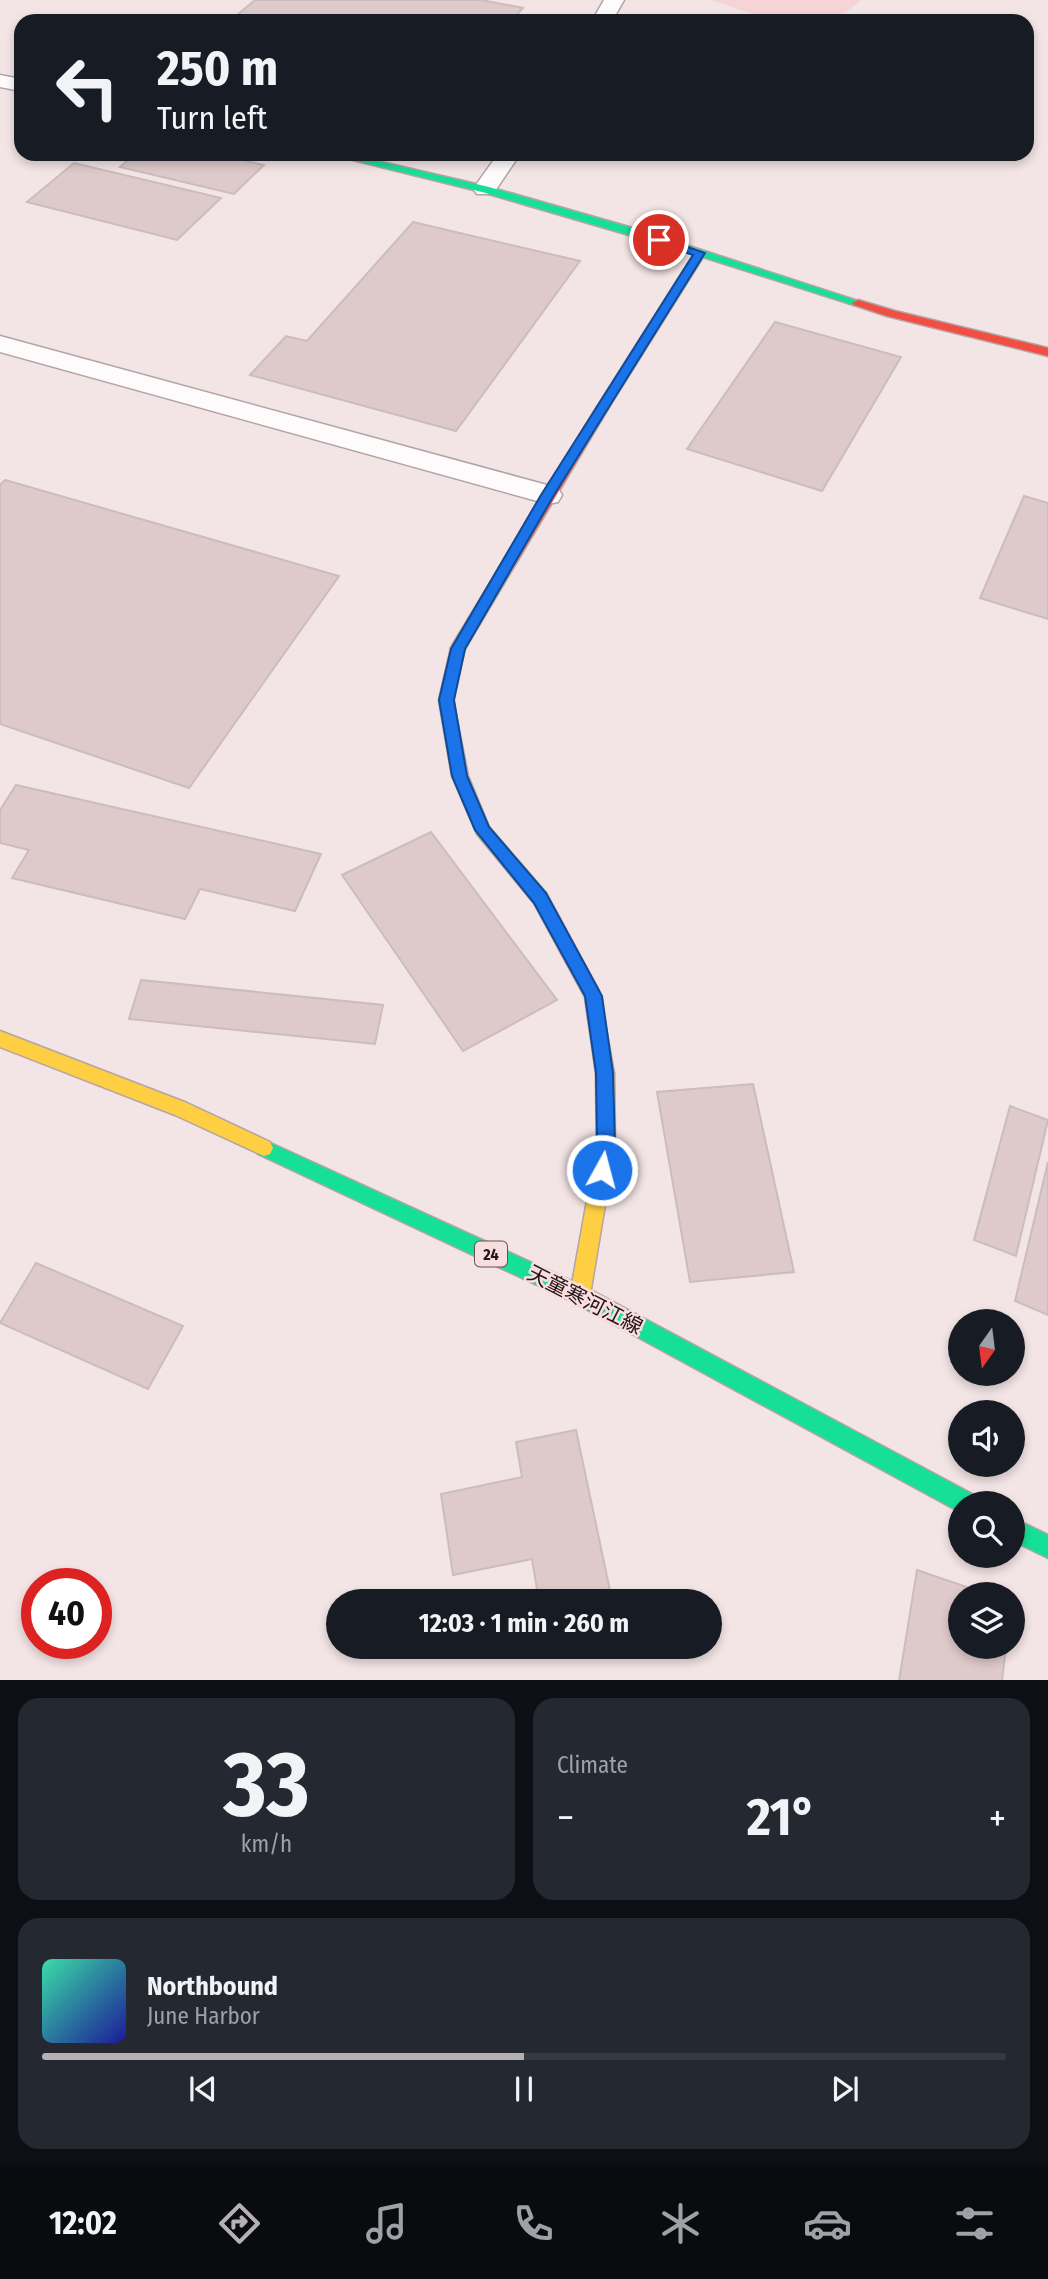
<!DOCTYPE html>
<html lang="en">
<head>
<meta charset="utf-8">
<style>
	body { margin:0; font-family:"Fira Sans Condensed","Noto Sans JP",sans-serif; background:#242831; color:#f1f3f6; height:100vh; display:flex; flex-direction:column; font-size:26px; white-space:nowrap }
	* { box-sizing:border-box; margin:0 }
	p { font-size:23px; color:#9ea1a6 }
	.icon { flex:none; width:38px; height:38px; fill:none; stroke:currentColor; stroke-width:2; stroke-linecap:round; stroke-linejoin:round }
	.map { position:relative; height:1680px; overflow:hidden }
	.side { display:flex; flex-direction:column; gap:18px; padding:18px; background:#0d0f14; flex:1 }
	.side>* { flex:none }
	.banner { position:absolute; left:14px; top:14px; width:1020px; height:147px; border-radius:21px; box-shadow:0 4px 10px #0003; background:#171b24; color:#f1f3f6; overflow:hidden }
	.needle { width:46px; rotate:194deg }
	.tools { position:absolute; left:948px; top:1309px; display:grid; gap:14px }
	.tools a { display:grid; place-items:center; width:77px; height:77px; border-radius:50%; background:#171b24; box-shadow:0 4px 10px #0003; font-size:35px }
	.speed { position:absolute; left:21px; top:1568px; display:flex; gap:14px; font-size:35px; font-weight:700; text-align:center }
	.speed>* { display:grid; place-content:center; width:91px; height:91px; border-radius:50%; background:#171b24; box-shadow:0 4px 10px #0003; line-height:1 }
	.speed .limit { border:10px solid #d22; background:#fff; color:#111 }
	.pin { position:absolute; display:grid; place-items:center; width:60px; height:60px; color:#fff; margin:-30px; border:4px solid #fff; border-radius:50%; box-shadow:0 2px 7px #0007 }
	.me { position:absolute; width:77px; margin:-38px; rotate:7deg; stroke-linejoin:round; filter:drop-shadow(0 0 5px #0008) }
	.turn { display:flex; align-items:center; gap:24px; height:147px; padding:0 28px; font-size:32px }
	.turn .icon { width:91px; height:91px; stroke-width:2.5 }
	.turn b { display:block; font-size:49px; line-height:60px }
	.big { font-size:52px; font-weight:700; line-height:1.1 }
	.side .tile { flex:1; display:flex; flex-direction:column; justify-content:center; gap:10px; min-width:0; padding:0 24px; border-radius:21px; background:#242831 }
	.side .dial { align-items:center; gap:0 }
	.dial b { font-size:91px; line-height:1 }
	.song { display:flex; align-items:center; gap:21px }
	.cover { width:84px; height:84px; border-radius:10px; background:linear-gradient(135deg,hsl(160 70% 55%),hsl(240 70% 35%)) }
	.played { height:7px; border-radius:4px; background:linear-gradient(90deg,#b6b0b2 50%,#363941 50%) }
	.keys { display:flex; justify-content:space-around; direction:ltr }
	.heat { display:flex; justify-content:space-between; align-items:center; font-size:38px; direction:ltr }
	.side .tiles { flex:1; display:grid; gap:18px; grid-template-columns:1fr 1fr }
	.tile:last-child { grid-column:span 2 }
	.trip { position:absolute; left:326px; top:1589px; width:396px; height:70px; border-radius:35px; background:#171b24; box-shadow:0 4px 10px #0003; font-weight:700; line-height:70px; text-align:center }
	.tabs { display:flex; height:112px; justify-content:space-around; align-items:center; background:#090b0e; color:#9ea1a6 }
	.tabs .icon { width:49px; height:49px }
	.tabs .selected { color:#b6b0b2 }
	.tabs b { font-size:32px; color:#f1f3f6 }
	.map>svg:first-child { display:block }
</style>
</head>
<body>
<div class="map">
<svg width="1048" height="1681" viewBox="0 0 1048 1681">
	<rect width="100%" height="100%" fill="#f3e4e5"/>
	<!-- green -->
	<path fill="#f6d4d6" d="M711 0H861C818 41 759 16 711 0Z"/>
	<!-- building -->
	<path fill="#dfcacb" stroke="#cbbcbd" stroke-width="2" d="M255 0H481L523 8 511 21H230Z
		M135 154H216L264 165 234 194 120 167Z
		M74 163 221 198 177 240 27 202Z
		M413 222 580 261 456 431 250 375 286 336 307 341Z
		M775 322 901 357 822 491 687 449Z
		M5 480 339 576 189 788 0 724V485Z
		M1024 496 1048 503V619L980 598Z
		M16 785 321 854 295 911 200 889 185 919 12 878 29 850 0 843V810Z
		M431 832 557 1000 463 1051 342 875Z
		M141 980 383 1005 375 1044 129 1019Z
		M753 1084 794 1272 690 1282 657 1092Z
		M1010 1106 1048 1120 1016 1256 974 1240Z
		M1048 1162V1315L1015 1301Z
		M36 1263 183 1326 148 1389 0 1323Z
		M576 1430 612 1600 539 1601 532 1559 453 1575 441 1494 522 1477 516 1442Z
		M917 1570 987 1594H961V1647H1006L1002 1681H899Z"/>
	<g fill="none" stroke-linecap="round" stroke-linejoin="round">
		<!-- street casing -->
		<g stroke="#b3a4a5" stroke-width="3">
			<path id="street" d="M604 0H624L612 21H592Z
				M0 75 21 79V91L0 87Z
				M498 154H520L493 194H477L473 189Z
				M0 336 558 488 562 495 558 502 548 504 0 352Z"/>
		</g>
		<!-- fast casing -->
		<g stroke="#b3a4a5" stroke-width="3">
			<path id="fast" d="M329 154H347L489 187 643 231 864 303 854 305 703 257 607 410H599L597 407 694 254 482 192Z
				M458 643 465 648 453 700 468 776 489 827 546 893 599 991 614 1073 611 1079 605 1081 599 1079 596 1073 585 997 534 903 477 834 452 776 439 700 451 648Z
				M264 1140 587 1288 974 1495 977 1503H961V1511H958L573 1302 258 1154 255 1148 258 1142Z
				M1013 1518 1048 1535V1558L1013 1541Z"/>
		</g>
		<!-- slow casing -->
		<g stroke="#b3a4a5" stroke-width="3">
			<path id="slow" d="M0 1031 187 1103 270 1142 273 1148 270 1154 264 1156 175 1115 0 1047Z
				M605 1065 611 1067 614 1073 615 1145 590 1295 587 1302 580 1305 573 1302 570 1295 597 1145 596 1073 599 1067Z"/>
		</g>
		<!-- jam casing -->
		<g stroke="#b3a4a5" stroke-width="3">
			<path id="jam" d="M858 300 895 311 1048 348V356L887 316 854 305 852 303Z
				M603 403 609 407 463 652H453L451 648 453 644 597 407Z"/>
		</g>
		<!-- street -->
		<use href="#street" fill="#fdfbfb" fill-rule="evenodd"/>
		<!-- fast -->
		<use href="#fast" fill="#16e098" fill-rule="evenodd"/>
		<!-- slow -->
		<use href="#slow" fill="#ffcf43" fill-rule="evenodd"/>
		<!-- jam -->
		<use href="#jam" fill="#f24e42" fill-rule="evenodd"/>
	</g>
	<!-- route -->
	<path fill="#1a73e8" stroke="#114b97" stroke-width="2" d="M659 237 705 253 554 495 465 649 454 700 467 776 489 827 546 893 602 996 613 1073 615 1145 608 1176 602 1179 595 1176 592 1170 597 1145 596 1073 585 996 534 903 475 830 452 776 439 700 451 649 541 495 693 255 656 242V238Z"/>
	<g text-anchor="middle" stroke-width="5" stroke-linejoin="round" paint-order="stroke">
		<!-- shield labels -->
		<rect fill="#f9dee0" stroke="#655253" stroke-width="2" x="475" y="1241.5" width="32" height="25" rx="5"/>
		<g font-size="16" font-weight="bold" fill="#251617">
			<text x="491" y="1260">24</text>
		</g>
		<!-- near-street labels -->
		<g font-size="21" fill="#251617" stroke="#f9dee0">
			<text transform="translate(585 1300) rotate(27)" y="7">天童寒河江線</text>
		</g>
	</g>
</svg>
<div class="tools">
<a><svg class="needle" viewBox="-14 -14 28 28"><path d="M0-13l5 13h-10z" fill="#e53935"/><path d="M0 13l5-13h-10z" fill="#9ea1a6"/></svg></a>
<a><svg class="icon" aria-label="sound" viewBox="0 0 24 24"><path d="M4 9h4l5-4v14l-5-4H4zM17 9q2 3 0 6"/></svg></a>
<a><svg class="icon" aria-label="search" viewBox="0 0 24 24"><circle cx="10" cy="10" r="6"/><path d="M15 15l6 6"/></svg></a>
<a><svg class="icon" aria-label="layers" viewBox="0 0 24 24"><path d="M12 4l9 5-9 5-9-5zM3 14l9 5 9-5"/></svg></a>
</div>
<div class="speed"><div class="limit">40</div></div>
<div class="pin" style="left:659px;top:240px;background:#d93025"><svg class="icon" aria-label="arrive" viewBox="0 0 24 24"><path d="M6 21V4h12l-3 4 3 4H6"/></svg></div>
<svg class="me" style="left:602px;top:1170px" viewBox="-20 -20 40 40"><circle r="17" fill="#1a73e8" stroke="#fff" stroke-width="3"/><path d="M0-11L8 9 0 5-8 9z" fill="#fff"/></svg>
<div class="trip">12:03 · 1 min · 260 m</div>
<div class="banner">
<div class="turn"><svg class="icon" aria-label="left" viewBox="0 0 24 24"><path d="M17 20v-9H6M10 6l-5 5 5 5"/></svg><div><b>250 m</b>Turn left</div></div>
</div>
</div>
<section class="side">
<div class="tiles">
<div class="tile dial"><b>33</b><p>km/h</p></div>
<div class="tile"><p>Climate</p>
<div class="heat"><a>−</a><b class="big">21°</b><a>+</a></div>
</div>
<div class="tile">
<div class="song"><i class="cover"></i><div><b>Northbound</b><p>June Harbor</p></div></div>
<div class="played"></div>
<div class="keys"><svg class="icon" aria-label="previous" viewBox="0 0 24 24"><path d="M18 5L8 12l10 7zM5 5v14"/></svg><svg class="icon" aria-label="pause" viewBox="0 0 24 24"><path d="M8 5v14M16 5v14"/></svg><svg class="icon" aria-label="next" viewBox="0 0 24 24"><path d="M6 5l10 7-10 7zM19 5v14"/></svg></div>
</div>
</div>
</section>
<nav class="tabs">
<b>12:02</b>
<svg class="icon selected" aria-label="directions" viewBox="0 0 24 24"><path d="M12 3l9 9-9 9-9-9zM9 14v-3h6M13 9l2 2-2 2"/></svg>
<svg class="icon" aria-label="music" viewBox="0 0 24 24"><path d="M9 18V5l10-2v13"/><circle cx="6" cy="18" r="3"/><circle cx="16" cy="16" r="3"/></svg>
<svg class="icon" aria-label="phone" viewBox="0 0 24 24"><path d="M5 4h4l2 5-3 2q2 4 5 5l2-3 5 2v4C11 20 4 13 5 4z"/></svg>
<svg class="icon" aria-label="climate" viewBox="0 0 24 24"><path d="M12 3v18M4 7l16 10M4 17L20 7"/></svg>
<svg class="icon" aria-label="car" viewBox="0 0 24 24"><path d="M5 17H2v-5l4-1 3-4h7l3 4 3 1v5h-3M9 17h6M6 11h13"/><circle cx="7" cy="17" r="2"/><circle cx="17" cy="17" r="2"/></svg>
<svg class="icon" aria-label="filters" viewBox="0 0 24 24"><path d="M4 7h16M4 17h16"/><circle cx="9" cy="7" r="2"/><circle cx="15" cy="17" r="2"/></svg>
</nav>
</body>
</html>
